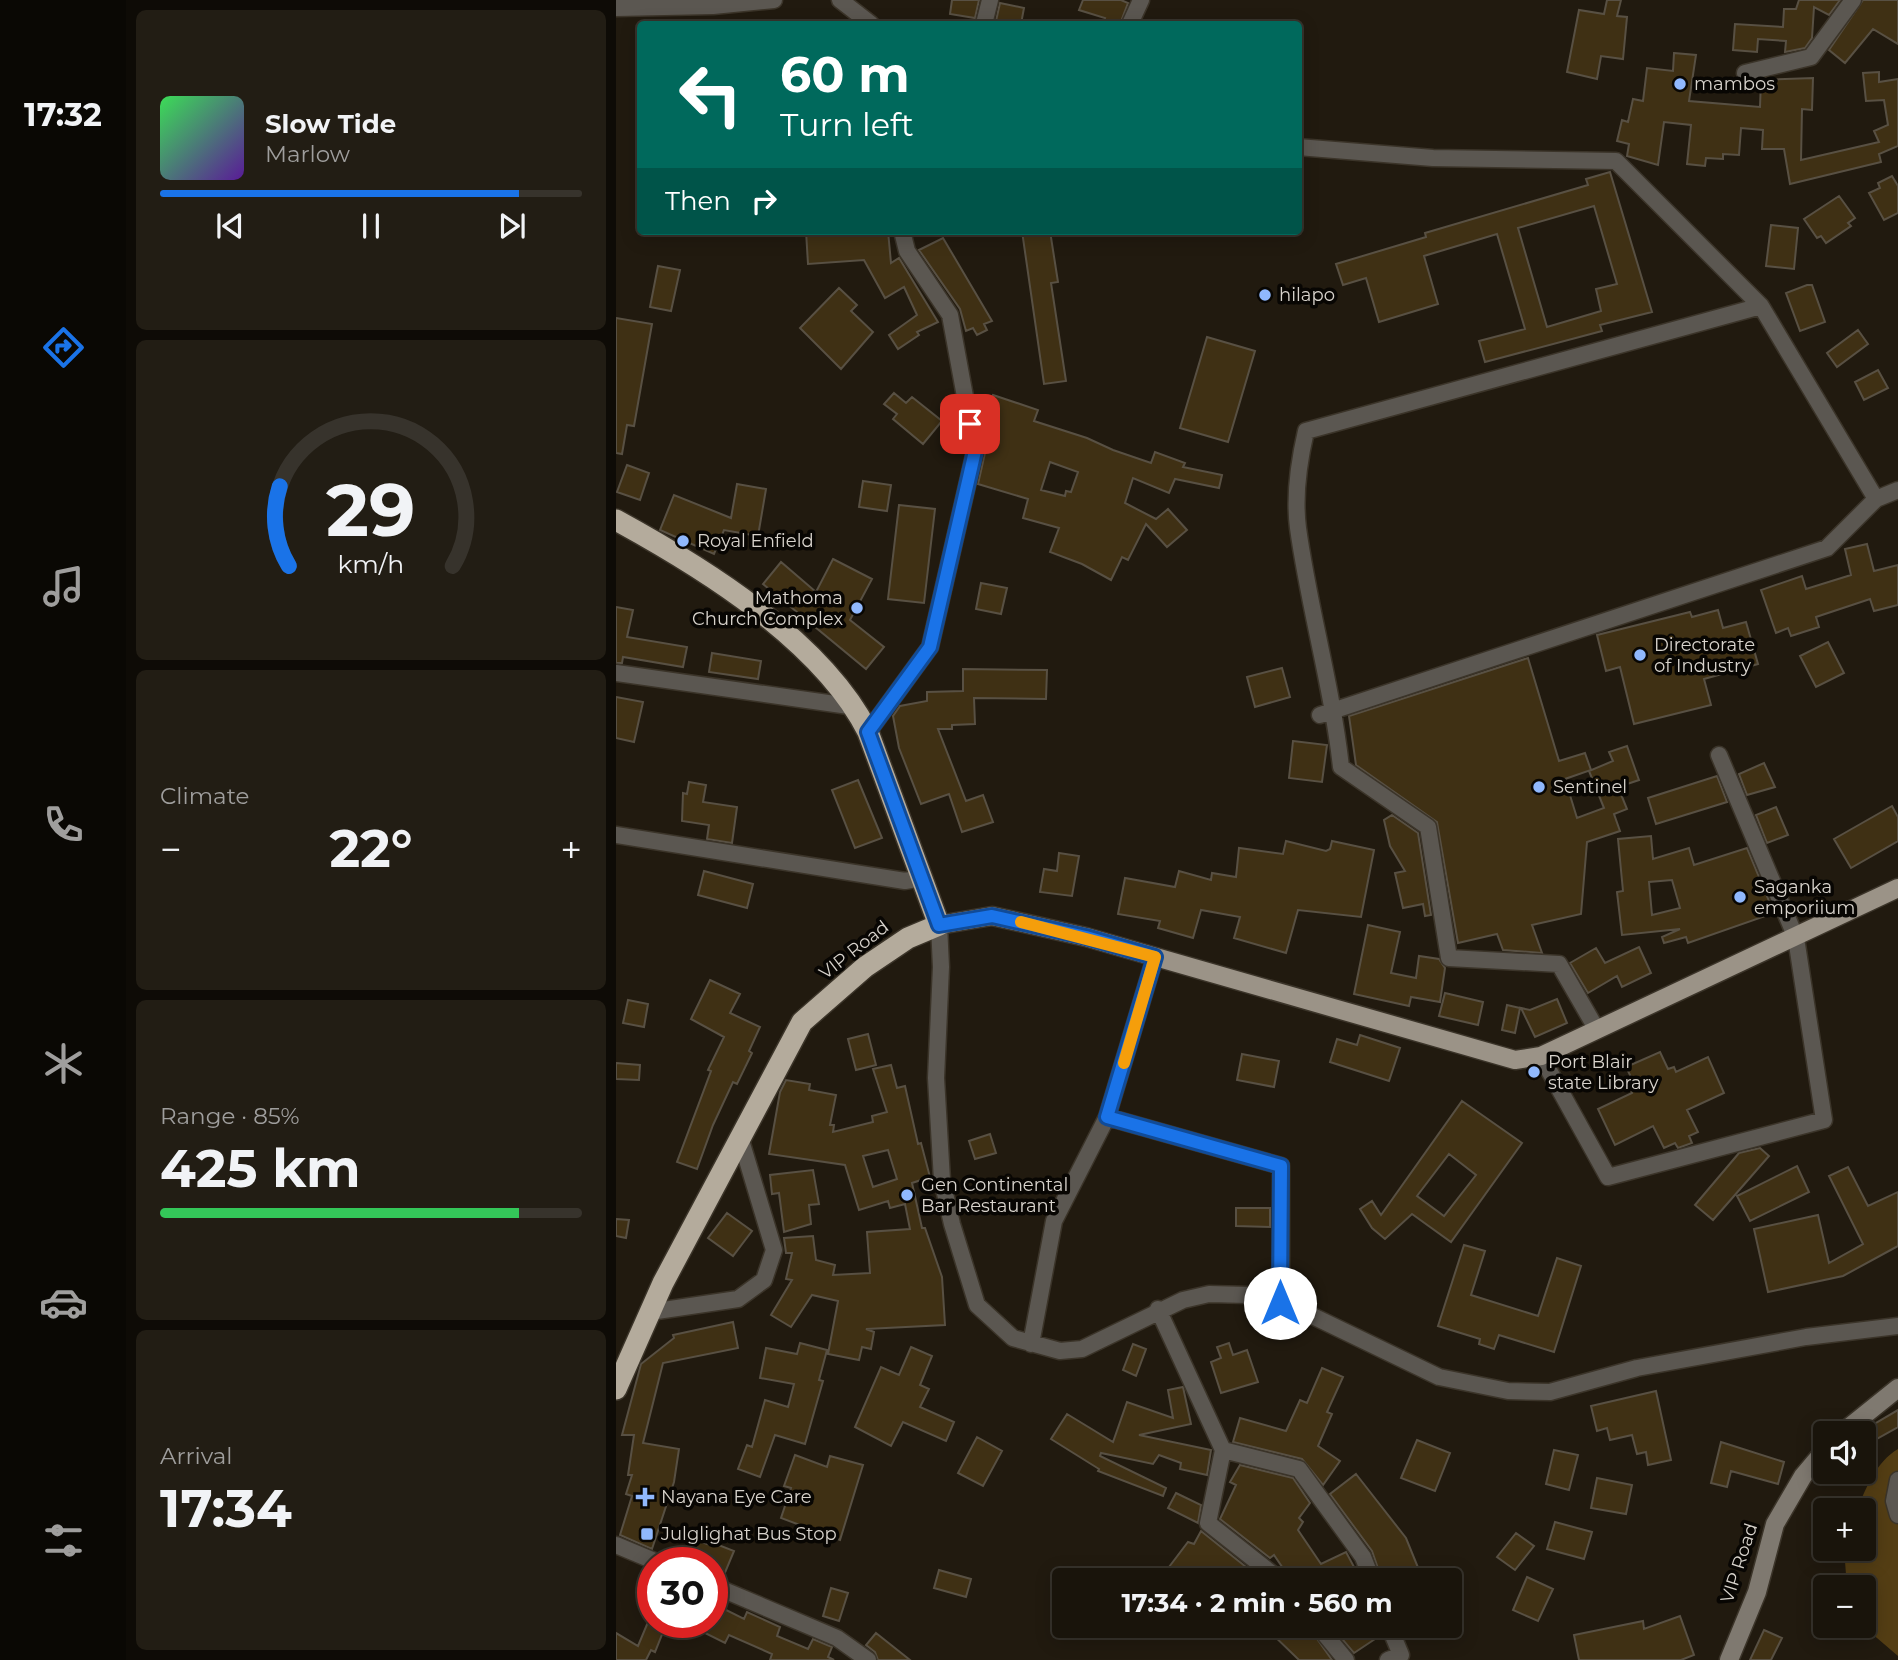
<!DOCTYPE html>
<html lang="en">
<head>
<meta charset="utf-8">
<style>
	body { margin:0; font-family:Montserrat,sans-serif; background:#221d14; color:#f1f3f6; height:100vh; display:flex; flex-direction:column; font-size:26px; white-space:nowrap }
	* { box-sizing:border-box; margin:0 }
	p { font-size:23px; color:#9f9e9d }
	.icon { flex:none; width:38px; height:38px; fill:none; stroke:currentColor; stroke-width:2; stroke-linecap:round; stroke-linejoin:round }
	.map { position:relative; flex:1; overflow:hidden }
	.details { display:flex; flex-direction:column; gap:10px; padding:10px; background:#0e0b06; width:490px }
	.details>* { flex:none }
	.banner { position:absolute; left:21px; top:21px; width:665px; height:214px; border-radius:7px; box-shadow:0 4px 18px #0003,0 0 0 2px #37332c; background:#00695c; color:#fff; overflow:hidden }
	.buttons { position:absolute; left:1197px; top:1421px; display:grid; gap:14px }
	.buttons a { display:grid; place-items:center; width:63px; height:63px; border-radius:7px; background:#19140b; box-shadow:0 4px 18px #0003,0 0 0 2px #37332c; font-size:35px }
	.speed { position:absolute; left:21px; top:1547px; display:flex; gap:14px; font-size:35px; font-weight:700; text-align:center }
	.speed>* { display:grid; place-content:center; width:91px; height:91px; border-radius:50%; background:#19140b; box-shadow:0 4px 18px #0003,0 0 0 2px #37332c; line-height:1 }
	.speed .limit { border:10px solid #d22; background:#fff; color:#111 }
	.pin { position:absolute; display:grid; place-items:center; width:60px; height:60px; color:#fff; margin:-30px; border-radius:14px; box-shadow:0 4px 10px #0006 }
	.me { position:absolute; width:77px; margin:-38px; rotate:0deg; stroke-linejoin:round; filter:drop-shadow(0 0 5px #0008) }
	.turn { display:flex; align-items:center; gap:24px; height:147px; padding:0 28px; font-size:32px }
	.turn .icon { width:91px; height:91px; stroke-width:2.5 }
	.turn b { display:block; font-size:49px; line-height:60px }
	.then { display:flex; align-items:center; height:66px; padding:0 28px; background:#0003; gap:14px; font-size:26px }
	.big { font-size:52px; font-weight:700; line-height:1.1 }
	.details .tile { flex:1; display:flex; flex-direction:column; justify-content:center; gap:10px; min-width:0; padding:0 24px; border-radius:10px; background:#221d14 }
	.details .dial { align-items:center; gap:0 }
	.dial svg { height:182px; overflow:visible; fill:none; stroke:#37332c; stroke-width:7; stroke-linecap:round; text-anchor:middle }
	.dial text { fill:#f1f3f6; stroke:none }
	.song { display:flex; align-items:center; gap:21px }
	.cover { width:84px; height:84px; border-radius:10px; background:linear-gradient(135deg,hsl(130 70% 55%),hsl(270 70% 35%)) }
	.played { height:7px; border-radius:4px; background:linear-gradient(90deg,#1a73e8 85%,#37332c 85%) }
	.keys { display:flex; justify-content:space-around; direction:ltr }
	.heat { display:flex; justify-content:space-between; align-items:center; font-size:38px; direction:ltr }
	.charge { height:10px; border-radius:5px; background:linear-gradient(90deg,#34c759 85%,#37332c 0) }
	.trip { position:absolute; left:436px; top:1568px; width:410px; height:70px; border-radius:7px; background:#19140b; box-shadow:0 4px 18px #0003,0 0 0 2px #37332c; font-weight:700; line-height:70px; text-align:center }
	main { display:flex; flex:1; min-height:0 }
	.dock { display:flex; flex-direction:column; width:126px; justify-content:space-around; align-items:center; background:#0a0804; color:#9f9e9d }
	.dock .icon { width:49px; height:49px }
	.dock .active { color:#1a73e8 }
	.dock b { font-size:32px; color:#f1f3f6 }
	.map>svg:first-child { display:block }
</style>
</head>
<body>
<main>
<nav class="dock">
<b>17:32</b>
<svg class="icon active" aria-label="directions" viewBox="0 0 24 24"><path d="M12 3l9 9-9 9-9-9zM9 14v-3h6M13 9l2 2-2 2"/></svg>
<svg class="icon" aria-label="music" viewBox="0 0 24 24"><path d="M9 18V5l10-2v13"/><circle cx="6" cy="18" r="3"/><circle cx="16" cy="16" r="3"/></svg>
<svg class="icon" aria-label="phone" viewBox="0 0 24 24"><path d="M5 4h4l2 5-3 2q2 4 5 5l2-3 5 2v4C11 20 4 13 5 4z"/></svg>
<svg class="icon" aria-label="climate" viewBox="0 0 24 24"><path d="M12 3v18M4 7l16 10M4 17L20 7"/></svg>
<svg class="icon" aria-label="car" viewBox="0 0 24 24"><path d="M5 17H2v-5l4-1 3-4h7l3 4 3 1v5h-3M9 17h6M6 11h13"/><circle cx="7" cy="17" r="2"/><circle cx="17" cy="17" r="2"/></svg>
<svg class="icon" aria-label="filters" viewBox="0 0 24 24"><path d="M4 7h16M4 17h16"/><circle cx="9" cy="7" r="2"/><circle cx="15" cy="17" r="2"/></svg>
</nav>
<section class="details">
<div class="tile">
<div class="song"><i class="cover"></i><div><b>Slow Tide</b><p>Marlow</p></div></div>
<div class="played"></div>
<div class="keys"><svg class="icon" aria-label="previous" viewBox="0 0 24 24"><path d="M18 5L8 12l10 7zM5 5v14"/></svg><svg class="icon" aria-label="pause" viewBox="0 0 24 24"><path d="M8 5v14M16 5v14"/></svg><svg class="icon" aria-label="next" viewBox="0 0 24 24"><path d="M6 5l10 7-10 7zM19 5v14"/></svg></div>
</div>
<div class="tile dial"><svg viewBox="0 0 100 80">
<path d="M14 69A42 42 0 1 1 86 69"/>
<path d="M14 69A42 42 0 0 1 10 34" stroke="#1a73e8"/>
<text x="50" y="56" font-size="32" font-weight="700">29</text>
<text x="50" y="72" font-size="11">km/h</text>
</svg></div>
<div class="tile"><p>Climate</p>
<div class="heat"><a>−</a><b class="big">22°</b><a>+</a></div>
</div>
<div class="tile"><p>Range · 85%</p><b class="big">425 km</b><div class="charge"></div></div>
<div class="tile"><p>Arrival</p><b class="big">17:34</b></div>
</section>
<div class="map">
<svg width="1282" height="1660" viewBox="0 0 1282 1660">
	<rect width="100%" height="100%" fill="#211a0f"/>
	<!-- green -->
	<path fill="#543e14" d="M1282 1449V1656L1247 1626 1248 1587H1231L1228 1549H1248V1510H1241C1250 1488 1260 1462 1282 1449Z"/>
	<!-- building -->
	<path fill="#3f3014" stroke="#585043" stroke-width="2" fill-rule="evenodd" d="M336 0H363L359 18 334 14Z
		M467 0H505L512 3 504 24H486L489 18 463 10Z
		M991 0H1005L1001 16 1011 17 1007 59 985 56 981 79 951 72 963 10 988 14Z
		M1183 0H1224L1213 15 1198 7 1196 38 1189 48 1169 52 1170 41 1142 39 1141 52 1117 50 1119 24 1167 27 1168 9H1180Z
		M1247 0H1282V44L1257 29 1229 63 1213 50Z
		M384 3 408 8 405 24H385L380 21Z
		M1058 53 1080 55 1073 101 1144 107 1145 80 1197 78 1196 110 1186 109 1185 160 1263 142 1258 131 1272 125 1268 100 1250 101 1247 73 1263 72V82L1282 79V146L1263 154 1265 162 1174 184 1168 149H1146L1147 130 1125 128 1123 155 1107 154V159L1090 158 1089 166 1071 164 1075 125 1048 122 1042 165 1011 156 1013 144 1001 141 1006 120 1012 122 1017 99 1027 101 1031 68 1057 71Z
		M994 172 1036 312 984 325 986 331 869 362 863 341 909 329 881 234 808 256 822 304 763 322 750 278 727 285 720 264 810 237 809 233 972 185 970 179ZM978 206 1001 284 980 289 985 311 931 327 902 228Z
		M1276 176 1282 186V213L1268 220 1253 193 1264 188 1262 183Z
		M1223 196 1239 218 1232 223 1235 226 1210 243 1205 236 1201 238 1188 219Z
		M1155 225 1182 228 1178 269 1150 266Z
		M190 231H272L275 263 283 258 322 322 301 332 303 335 282 349 273 335 301 315 288 287 269 298 248 260 192 264Z
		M406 231H434L442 282 435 283 450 381 428 384Z
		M327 238 376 321 368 324 371 330 361 335 357 328 350 331 344 309 303 250Z
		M42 266 64 270 55 311 34 307Z
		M1191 285H1196L1209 322 1184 331 1170 293Z
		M223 288 241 305 235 311 257 332 225 369 184 328Z
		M0 318 36 324 18 426 11 425 6 454 0 453Z
		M1242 330 1252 344 1221 367 1211 353Z
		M591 337 639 351 612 442 564 428Z
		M1262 370 1272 388 1248 400 1239 382Z
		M278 393 290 403 296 397 326 421 307 444 277 419 281 414 268 404Z
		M377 395 422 410 418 421 471 438 497 450 535 463 539 452 569 463 567 467 606 475 603 488 559 479 553 493 517 478 509 503 540 519 552 509 571 530 551 547 530 524 512 560 506 557 495 580 466 564 434 552 443 528 407 518 412 499 362 484 369 453 366 430ZM434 462 462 472 455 492 450 491 449 496 425 490Z
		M11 465 33 473 24 500 1 492Z
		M247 481 275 485 271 511 243 507Z
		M121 484 150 489 142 536 108 530 98 554 44 530 58 495 115 518Z
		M283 505 319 509 308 603 272 599Z
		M1251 544 1258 571 1282 565V605L1258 611 1254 599 1200 617 1203 627 1175 636 1172 628 1160 633 1145 590 1186 576 1190 589 1235 575 1229 549Z
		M217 559 256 579 234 620 268 647 250 669 147 584 165 562 200 592Z
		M365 583 391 588 385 614 360 609Z
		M0 607 17 610 11 637 71 647 67 667 7 657 6 663H0Z
		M1102 610 1107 628 1130 622 1142 664 1088 679 1095 705 1018 724 1004 667 990 671 981 635 1074 612 1076 617Z
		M1212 642 1228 673 1200 687 1184 656Z
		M96 653 145 661 142 679 93 672Z
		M912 658 943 761 969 753 975 770 949 779 961 818 988 808 973 771 997 761 993 752 1011 746 1023 780 1002 787 1011 809 998 814 1004 831 971 842 965 914 916 925 926 953 887 950 881 934 842 943 821 822 740 765 733 716Z
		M666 668 674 697 639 707 631 677Z
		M347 669 431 670 430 699 358 698 359 724 336 725V729H322L350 801 367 795 377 822 346 832 333 794 305 804 283 748 277 716 284 706 311 701V692L347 691Z
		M0 697 27 702 18 742 0 738Z
		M677 741 711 745 706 782 673 778Z
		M1148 763 1159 787 1131 795 1123 774Z
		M1101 776 1111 802 1040 824 1032 798Z
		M242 780 266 838 239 848 216 790Z
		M73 782 90 785 87 802 121 807 116 843 91 839 93 825 66 821 67 793 71 794Z
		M1276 806 1282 817V841L1235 868 1218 839Z
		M1160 807 1172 835 1151 843 1140 815Z
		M776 815 802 833 815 915 809 916 807 904 787 908 779 873 789 871 774 846 768 820Z
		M1035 836 1037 859 1073 848 1078 865 1131 848 1158 913 1072 943 1070 937 1048 943 1046 937 1064 929 1006 935 1001 892 1007 891 1002 839ZM1056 880 1064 908 1036 915 1033 882Z
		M670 841 710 851 714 849 716 841 758 850 745 917 682 910 670 953 618 938 624 917 585 910 577 938 542 928 544 921 502 914 509 878 559 887 563 871 595 880 596 873 620 877 623 848 667 854Z
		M443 853 463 856 456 896 424 892 428 869 441 871Z
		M88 871 137 884 131 908 82 895Z
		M752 925 784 932 775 973 800 978 803 956 823 959 829 968 824 1002 795 997 793 1006 738 994Z
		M1023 947 1035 973 1006 987 1001 976 972 993 954 963 980 948 989 963Z
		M94 980 124 994 114 1013 144 1027 133 1051 136 1053 121 1084 117 1082 97 1125 81 1169 61 1162 95 1071 92 1070 108 1037 75 1019Z
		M829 993 867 1002 862 1025 823 1016Z
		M941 999 951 1023 919 1037 905 1008 914 1010Z
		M12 1000 32 1004 28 1027 7 1023Z
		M891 1005 904 1008 899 1033 886 1030Z
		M252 1034 260 1065 240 1070 232 1039Z
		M744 1035 784 1048 773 1081 714 1062 721 1039 741 1045Z
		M1044 1052 1052 1069 1058 1067 1060 1072 1092 1057 1108 1093 1071 1110 1082 1132 1073 1136 1076 1143 1062 1148 1059 1143 1048 1148 1037 1126 999 1145 982 1109 1016 1093 1014 1088 1019 1085 1010 1067Z
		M626 1054 663 1061 658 1087 621 1080Z
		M0 1063 24 1065 23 1080 0 1079Z
		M275 1065 281 1088 289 1086 302 1144 305 1143 314 1177 296 1183 306 1228H309L326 1277 329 1325 250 1329 258 1332 255 1349 246 1347 243 1360 212 1354 222 1301 196 1295 175 1327 155 1315 176 1280 170 1279 176 1253H170L168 1238 197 1236 200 1260 219 1265 217 1275 254 1273 251 1232 294 1229 289 1204 274 1208 272 1201 243 1210 229 1165 153 1154 164 1092 170 1080 194 1084 193 1090 220 1095 214 1125H218L217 1132 257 1122 256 1116 271 1112 257 1069ZM272 1150 281 1179 257 1187 247 1156Z
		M846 1101 906 1143 835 1242 796 1214 769 1239 756 1228 744 1209 756 1201 765 1215ZM833 1154 860 1175 828 1216 801 1196Z
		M374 1134 380 1153 359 1159 353 1141Z
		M1144 1148 1153 1156 1097 1220 1079 1205 1123 1153Z
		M1181 1166 1193 1192 1134 1221 1121 1196Z
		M1232 1167 1252 1206 1282 1192V1246L1227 1276 1152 1292 1138 1229 1202 1215 1213 1263 1247 1244 1213 1176Z
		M197 1170 203 1204 193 1205 195 1224 168 1232 163 1193 156 1194 154 1175Z
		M620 1208H654V1227L620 1226Z
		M111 1213 136 1231 117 1256 92 1238Z
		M0 1219 13 1220 10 1238 0 1236Z
		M848 1245 869 1251 855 1295 922 1316 941 1258 965 1266 938 1352 883 1335 878 1349 863 1344 864 1339 822 1326Z
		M117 1322 122 1348 47 1363 27 1443 63 1449 58 1482 36 1549 4 1535 16 1496 10 1494 16 1475H12L18 1435H6L25 1364 58 1338 57 1335Z
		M184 1343 211 1350 203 1380 207 1381 189 1444 159 1435 144 1477 122 1469 131 1445 136 1447 149 1400 172 1407 178 1384 144 1378 150 1348 181 1354Z
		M613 1343 617 1355 631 1350 642 1382 605 1393 595 1362 605 1358 601 1347Z
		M517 1344 530 1349 520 1376 507 1370Z
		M295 1347 316 1356 304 1385 313 1389 304 1407 338 1422 330 1441 287 1422 275 1446 239 1427 265 1367 283 1375Z
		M706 1368 727 1377 711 1412 716 1414 702 1446 724 1461 707 1485 686 1459 617 1442 624 1418 670 1431 684 1400 691 1403Z
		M567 1387 575 1424 523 1435 595 1450 591 1475 564 1469 565 1463 543 1455 537 1464 485 1453 484 1456 550 1488 547 1496 482 1471 483 1469 435 1439 451 1414 497 1442 511 1402 557 1418 552 1390Z
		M1040 1391 1055 1460 1032 1465 1030 1452 1021 1454 1016 1435 994 1440 991 1428 981 1431 975 1406Z
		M1282 1410V1427L1248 1446V1430Z
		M361 1437 386 1451 367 1486 342 1473Z
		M801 1440 834 1453 819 1491 785 1478Z
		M1105 1442 1168 1462 1162 1484 1115 1471 1111 1487 1095 1483Z
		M938 1450 962 1455 953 1490 930 1484Z
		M179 1455 211 1467 214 1456 247 1465 224 1540 165 1518 175 1488 168 1486Z
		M624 1465 677 1478 694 1503 683 1518 687 1522 682 1530 705 1564 730 1552 745 1580H675L658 1555 654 1558 604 1519 620 1485 614 1482Z
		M740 1474 790 1538 803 1570 776 1580H766L756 1551 714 1494Z
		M981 1478 1016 1485 1010 1514 975 1508Z
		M560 1493 585 1505 582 1523 552 1508Z
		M939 1522 976 1532 968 1559 931 1549Z
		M585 1531 630 1567 627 1571 638 1580H569L553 1567 572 1542 578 1544Z
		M900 1533 918 1546 899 1570 881 1557Z
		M74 1538 94 1545 95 1542 118 1551 108 1575 96 1570V1563H66Z
		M323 1570 355 1579 350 1597 318 1588Z
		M911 1577 937 1589 922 1621 897 1610Z
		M215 1588 232 1593 223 1621 207 1616Z
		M96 1603 128 1619 131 1612 164 1627 161 1636 192 1649 197 1639 216 1647 212 1657 218 1660H154L156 1654 113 1635 109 1643 67 1622H96Z
		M1064 1616 1078 1655 1065 1660H963L958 1635 1027 1621 1028 1629Z
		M32 1622H51L39 1652 35 1650 30 1660H0V1633L22 1646Z
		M648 1626H692L716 1660H683Z
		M715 1626H755L762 1637 738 1653Z
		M1148 1630 1166 1638 1155 1660H1134Z
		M260 1633 294 1660H262L259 1652 250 1645Z"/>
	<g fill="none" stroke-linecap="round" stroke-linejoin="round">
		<!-- street casing -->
		<g stroke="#3b3429" stroke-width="19">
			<path id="street" d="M224 0 255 24
				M0 8 97 6 158 0
				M368 24 374 0
				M514 24 525 0
				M1129 73 1195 57 1237 0
				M682 147 817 158 1000 161 1145 306 1260 499
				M0 673 240 707
				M704 715 1211 548 1260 499 1282 490
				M252 732 314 647 359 451 334 315 291 251 286 231
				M0 835 289 881 306 878
				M323 925 325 967 320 1078 326 1180 336 1224 361 1305 397 1338 444 1351 466 1349 567 1300 593 1294 632 1295 678 1307 823 1377 892 1391 934 1392 1021 1368 1190 1337 1282 1326
				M981 1030 943 964 833 958 812 827 725 767C716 686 693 608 682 528 678 497 683 461 690 431L1145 306
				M925 1056 992 1177 1208 1120 1180 938 1103 755
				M491 1117 665 1166V1303
				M542 1309 607 1450 592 1523 664 1580
				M34 1312 122 1299 148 1280 158 1250 124 1137
				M415 1344 438 1221 491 1117 539 957
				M607 1450 683 1469 747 1557 756 1580
				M1282 1480 1278 1501 1282 1515
				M0 1545 43 1563
				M96 1585 221 1638 252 1660
				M702 1626 730 1660
				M772 1660 785 1655 773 1626"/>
		</g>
		<!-- secondary casing -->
		<g stroke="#3b3429" stroke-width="21">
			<path id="secondary" d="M1226 1433 1282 1388
				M1113 1660 1141 1592 1159 1524 1187 1476 1209 1450"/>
		</g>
		<!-- primary casing -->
		<g stroke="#3b3429" stroke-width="21">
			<path id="primary" d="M323 925 376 916 470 937 899 1060 925 1056 1282 888"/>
		</g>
		<!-- highway casing -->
		<g stroke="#3b3429" stroke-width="24">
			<path id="highway" d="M0 520C88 568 206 641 252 732L323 925 292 938 249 967 186 1022 47 1283 0 1389"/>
		</g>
		<!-- street -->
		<use href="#street" stroke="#5b5751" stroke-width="16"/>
		<!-- secondary -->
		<use href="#secondary" stroke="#7f7970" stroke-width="18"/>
		<!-- primary -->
		<use href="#primary" stroke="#9b9387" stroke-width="18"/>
		<!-- highway -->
		<use href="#highway" stroke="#b4ab9c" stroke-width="21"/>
	</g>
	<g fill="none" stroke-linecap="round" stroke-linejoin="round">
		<!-- route casing -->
		<g stroke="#114b97" stroke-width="18">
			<path id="route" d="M354 424 359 451 314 647 252 732 323 925 376 916 470 937 539 957 491 1117 665 1166 664 1303"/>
		</g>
		<!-- route -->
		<use href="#route" stroke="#1a73e8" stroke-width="12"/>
		<!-- slow -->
		<path stroke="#f59e0b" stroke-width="12" d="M405 922 539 957 508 1063"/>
	</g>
	<!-- markers -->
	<g fill="#90b8fd" stroke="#080603" stroke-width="2.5">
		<circle cx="1064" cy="84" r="7"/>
		<circle cx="649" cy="295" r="7"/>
		<circle cx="67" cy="541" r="7"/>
		<circle cx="241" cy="608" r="7"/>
		<circle cx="1024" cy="655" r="7"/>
		<circle cx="923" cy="787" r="7"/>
		<circle cx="1124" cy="897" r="7"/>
		<circle cx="918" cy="1072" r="7"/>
		<circle cx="291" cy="1195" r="7"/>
		<path d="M25.5 1486.5h7v7h7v7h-7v7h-7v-7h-7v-7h7z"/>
		<rect x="24" y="1527" width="14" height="14" rx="3.5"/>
	</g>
	<g text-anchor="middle" stroke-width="7" stroke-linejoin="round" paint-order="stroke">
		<!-- poi labels -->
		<g font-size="18" fill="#d8d3cc" stroke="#080603" text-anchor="start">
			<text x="1078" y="90">mambos</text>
			<text x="663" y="301">hilapo</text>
			<text x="81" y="547">Royal Enfield</text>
			<text x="227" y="604" text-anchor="end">Mathoma<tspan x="227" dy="21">Church Complex</tspan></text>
			<text x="1038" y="651">Directorate<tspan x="1038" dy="21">of Industry</tspan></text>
			<text x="937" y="793">Sentinel</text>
			<text x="1138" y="893">Saganka<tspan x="1138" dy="21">emporiium</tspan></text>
			<text x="932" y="1068">Port Blair<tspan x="932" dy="21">state Library</tspan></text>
			<text x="305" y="1191">Gen Continental<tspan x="305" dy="21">Bar Restaurant</tspan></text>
			<text x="45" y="1503">Nayana Eye Care</text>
			<text x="45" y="1540">Julglighat Bus Stop</text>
		</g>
		<!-- street labels -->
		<g font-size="18" fill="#d8d3cc" stroke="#080603">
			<text transform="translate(238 950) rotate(-38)" y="6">VIP Road</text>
			<text transform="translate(1123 1563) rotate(-72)" y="6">VIP Road</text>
		</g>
	</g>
</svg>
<div class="buttons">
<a><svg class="icon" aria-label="sound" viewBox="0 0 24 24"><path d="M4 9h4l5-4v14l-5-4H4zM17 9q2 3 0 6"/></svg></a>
<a>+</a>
<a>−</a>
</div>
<div class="speed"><div class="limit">30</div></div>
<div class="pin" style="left:354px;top:424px;background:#d93025"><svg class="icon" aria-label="arrive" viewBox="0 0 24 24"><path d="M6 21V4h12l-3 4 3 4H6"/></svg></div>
<svg class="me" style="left:664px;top:1303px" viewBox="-20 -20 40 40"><circle r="19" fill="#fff"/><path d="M0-13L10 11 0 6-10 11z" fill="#1a73e8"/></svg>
<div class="trip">17:34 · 2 min · 560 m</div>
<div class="banner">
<div class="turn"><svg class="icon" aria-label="left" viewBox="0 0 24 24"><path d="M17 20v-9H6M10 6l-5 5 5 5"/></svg><div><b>60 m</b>Turn left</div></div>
<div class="then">Then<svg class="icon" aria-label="right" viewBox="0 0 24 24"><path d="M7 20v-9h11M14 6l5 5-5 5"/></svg></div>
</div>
</div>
</main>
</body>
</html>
